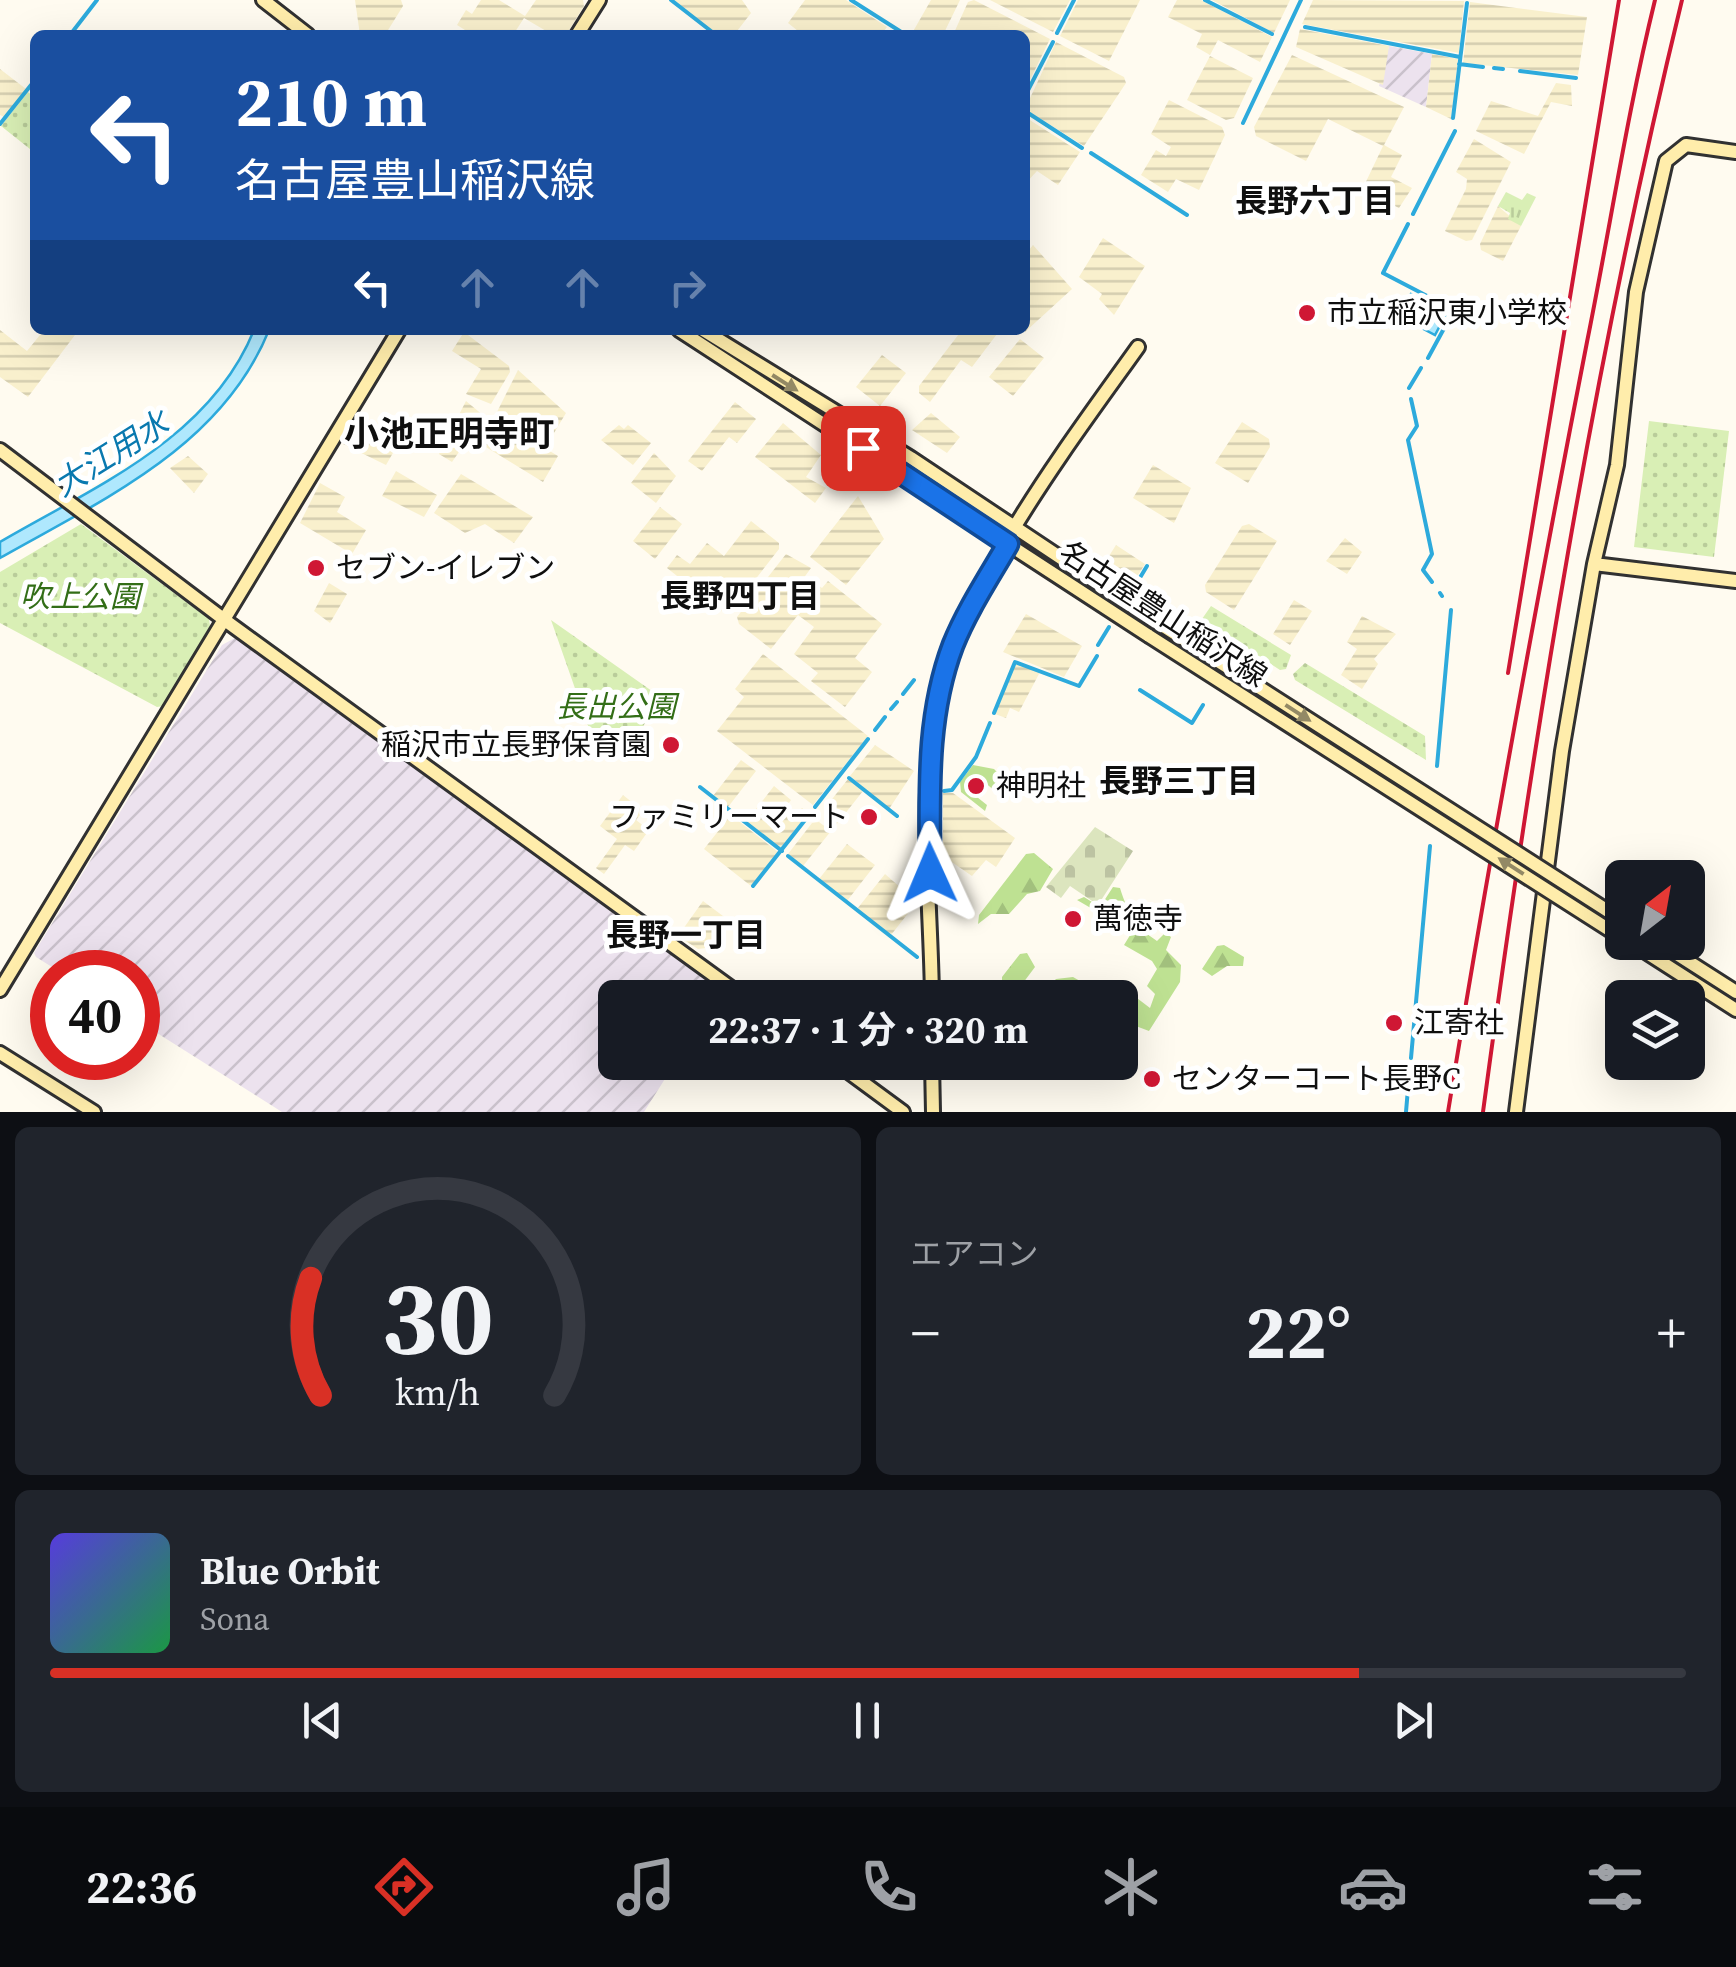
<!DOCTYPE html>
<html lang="ja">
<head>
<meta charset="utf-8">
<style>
	body { margin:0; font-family:"Source Serif 4","Noto Sans JP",serif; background:#20242c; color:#f1f3f6; height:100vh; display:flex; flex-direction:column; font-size:38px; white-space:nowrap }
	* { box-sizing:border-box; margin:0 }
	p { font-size:32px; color:#9ea1a6 }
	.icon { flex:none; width:55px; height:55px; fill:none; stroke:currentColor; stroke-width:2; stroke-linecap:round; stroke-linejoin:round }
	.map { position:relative; height:1112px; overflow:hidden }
	.side { display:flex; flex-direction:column; gap:15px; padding:15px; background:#0d0f14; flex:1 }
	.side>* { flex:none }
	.banner { position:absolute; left:30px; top:30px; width:1000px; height:305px; border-radius:15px; box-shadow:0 10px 40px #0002; background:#1a4fa0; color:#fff; overflow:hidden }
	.needle { width:65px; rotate:31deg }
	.tools { position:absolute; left:1605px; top:860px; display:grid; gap:20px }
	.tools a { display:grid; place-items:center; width:100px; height:100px; border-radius:15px; background:#171b24; box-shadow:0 10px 40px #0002; font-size:50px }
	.speed { position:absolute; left:30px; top:950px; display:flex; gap:20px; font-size:50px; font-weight:700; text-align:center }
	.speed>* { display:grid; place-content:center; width:130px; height:130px; border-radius:50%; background:#171b24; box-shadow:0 10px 40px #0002; line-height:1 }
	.speed .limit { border:15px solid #d22; background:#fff; color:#111 }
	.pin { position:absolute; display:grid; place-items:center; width:85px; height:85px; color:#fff; margin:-42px; border-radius:20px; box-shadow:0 5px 15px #0006 }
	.me { position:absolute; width:110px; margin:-55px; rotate:359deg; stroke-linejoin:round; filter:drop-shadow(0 0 8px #0008) }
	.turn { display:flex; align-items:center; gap:35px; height:210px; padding:0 40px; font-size:45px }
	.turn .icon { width:130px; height:130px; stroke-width:2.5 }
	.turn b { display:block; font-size:70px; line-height:85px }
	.lanes { display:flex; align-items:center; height:95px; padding:0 40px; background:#0003; justify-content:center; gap:50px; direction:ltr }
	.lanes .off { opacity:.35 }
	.big { font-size:75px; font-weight:700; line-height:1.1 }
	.side .widget { flex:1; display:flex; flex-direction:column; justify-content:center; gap:15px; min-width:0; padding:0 35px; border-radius:15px; background:#20242c }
	.side .dial { align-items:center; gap:0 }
	.dial svg { height:260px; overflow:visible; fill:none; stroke:#363941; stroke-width:7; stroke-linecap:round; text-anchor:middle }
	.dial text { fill:#f1f3f6; stroke:none }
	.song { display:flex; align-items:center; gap:30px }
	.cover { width:120px; height:120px; border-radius:15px; background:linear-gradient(135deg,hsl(250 70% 55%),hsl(140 70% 35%)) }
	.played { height:10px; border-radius:5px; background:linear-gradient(90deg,#d93025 80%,#363941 80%) }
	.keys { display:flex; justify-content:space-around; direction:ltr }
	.heat { display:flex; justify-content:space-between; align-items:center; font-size:55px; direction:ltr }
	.side .tiles { flex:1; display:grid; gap:15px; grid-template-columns:1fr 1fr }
	.widget:last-child { grid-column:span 2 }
	.trip { position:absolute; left:598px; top:980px; width:540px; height:100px; border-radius:15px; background:#171b24; box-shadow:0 10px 40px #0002; font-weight:700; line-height:100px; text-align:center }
	.tab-bar { display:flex; height:160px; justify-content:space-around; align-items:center; background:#090b0e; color:#9ea1a6 }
	.tab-bar .icon { width:70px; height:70px }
	.tab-bar .selected { color:#d93025 }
	.tab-bar b { font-size:45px; color:#f1f3f6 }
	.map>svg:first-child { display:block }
</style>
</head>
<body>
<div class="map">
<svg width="1736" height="1112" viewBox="0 0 1736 1112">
	<defs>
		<pattern id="industrial-furrows" width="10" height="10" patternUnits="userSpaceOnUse" patternTransform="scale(2.5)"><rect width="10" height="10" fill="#ece2ee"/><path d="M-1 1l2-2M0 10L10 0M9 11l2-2" fill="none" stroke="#c9c1cb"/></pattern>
		<pattern id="farmland-rules" width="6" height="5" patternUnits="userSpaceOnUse" patternTransform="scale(2.5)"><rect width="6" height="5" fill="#f9f0cd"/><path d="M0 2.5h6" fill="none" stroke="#d4cdaf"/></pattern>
		<pattern id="grass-tufts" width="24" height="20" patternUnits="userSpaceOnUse" patternTransform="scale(2.5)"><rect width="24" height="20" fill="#d9efb5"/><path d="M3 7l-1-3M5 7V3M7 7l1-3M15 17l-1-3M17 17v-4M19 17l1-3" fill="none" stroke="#b9cc9a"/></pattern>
		<pattern id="forest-firs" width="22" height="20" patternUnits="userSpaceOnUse" patternTransform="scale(2.5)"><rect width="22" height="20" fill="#bee192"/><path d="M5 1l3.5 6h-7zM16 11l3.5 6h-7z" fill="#a2c07d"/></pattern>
		<pattern id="cemetery-stones" width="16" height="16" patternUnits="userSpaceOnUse" patternTransform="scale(2.5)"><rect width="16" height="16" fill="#dce5be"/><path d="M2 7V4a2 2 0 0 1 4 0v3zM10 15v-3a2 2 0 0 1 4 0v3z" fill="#bcc3a2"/></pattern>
		<pattern id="park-dots" width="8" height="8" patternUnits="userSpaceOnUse" patternTransform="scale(2.5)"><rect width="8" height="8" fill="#d9efb5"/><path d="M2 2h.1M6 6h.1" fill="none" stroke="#b9cc9a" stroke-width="1.8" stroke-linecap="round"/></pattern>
	</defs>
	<rect width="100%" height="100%" fill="#fffbf0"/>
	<!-- industrial -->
	<path fill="url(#industrial-furrows)" d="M1389 46 1432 54 1426 107 1379 86Z
		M235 638 718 988 716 997 615 998V1062L675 1063 644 1112H282L138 1021V972H60L36 957 34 953 222 645Z"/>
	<!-- farmland -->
	<path fill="url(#farmland-rules)" d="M355 0H401L403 6 385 35H360Z
		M481 0H499L525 16 536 0H583L584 6 566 35H553L524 18 513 35H473L457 25 466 10 472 14Z
		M673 0H742L751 13 734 35H718Z
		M805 0H846L887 27 881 35H803L788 23Z
		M931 0H960L943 35H911Z
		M974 0 1050 39 1025 90V35H953L968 2Z
		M990 0H1070L1053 32Z
		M1078 0H1140L1109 61 1060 36Z
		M1177 0H1201L1272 37 1260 62 1218 40 1210 55 1196 47 1202 34 1168 17Z
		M1212 0H1290L1274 33Z
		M1313 0 1464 1 1459 53 1302 24Z
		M1470 2 1587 17 1578 75 1463 63Z
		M1300 29 1389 46 1383 85 1296 47Z
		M1056 42 1124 77 1126 83 1084 146 1025 109Z
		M1432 54 1458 59 1451 119 1426 107Z
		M1292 55 1404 107 1384 145 1402 155 1391 177 1412 188 1399 208 1362 190 1383 146 1328 119 1306 161 1256 136 1254 127Z
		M1210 56 1253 78 1234 118 1226 120 1187 100Z
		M0 69 26 89 4 117 0 115Z
		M1556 83 1571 85 1572 106 1551 102 1524 154 1476 131 1491 101 1538 116Z
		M1169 100 1222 127 1225 135 1199 190 1176 179 1168 192 1141 175 1156 150 1166 156 1171 147 1151 134Z
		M1025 117 1080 152 1058 185 1037 171 1025 184Z
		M1474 139 1511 162 1472 240 1466 241 1445 231 1466 189 1467 179 1456 172Z
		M1498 206 1521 226 1503 261 1481 250 1480 244Z
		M1103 238 1145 266 1114 315 1099 299 1102 294 1079 277Z
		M1033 245 1072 289 1025 332V255Z
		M0 330 27 351 44 330H69L75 335 28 397 0 377Z
		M962 330H1000L972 367 961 360 930 402 919 393V386Z
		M464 332 509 366 510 372 491 404 466 394 481 369 452 351Z
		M1020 339 1044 358 1013 396 989 377Z
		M882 355 906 373 880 406 856 387Z
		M518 370 566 413 548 443 497 412Z
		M466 401 484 416 452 462 439 454Z
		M735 402 756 419 737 443 729 437 702 471 688 461Z
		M931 413 960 437 947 453 912 430Z
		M363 416 401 439 386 465 343 444Z
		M495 418 558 456 543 482 476 441 489 419Z
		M1242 422 1269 439 1270 447 1248 483 1215 463Z
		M783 423 821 455 806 477 826 488 815 503 755 457Z
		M619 425 624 429 628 425 651 443 633 465 601 440Z
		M654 453 676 476 656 503 631 483Z
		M188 456 208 474 194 493 170 468Z
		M1153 465 1191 488 1174 523 1133 498Z
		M396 471 437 495 424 517 382 496Z
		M461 474 533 517 514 543 485 524 465 533 434 513Z
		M320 483 345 497 337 512 366 530 352 554 300 523Z
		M858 496 884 539 846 585 810 557Z
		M660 507 682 524 655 559 633 541Z
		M751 521 779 543V549L730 612 724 613 667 568 677 555 690 564 707 543 724 556Z
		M1249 524 1277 541 1234 610 1206 592 1205 585 1242 526Z
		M1345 538 1362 552 1347 574 1326 561Z
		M1116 545 1145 564 1131 586 1102 567Z
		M786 554 811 568 803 579 810 585 813 581 822 588 828 581 882 624 855 658 872 672 845 707 811 681 818 673 794 654 814 627 798 615 771 649 739 624 737 617Z
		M329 583 347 594 330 623 314 611Z
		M1294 600 1312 611 1290 645 1273 634Z
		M1026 614 1082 646 1064 677 1003 652Z
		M1362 616 1396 634 1374 659 1378 664 1362 689 1341 675 1357 649 1347 642Z
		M763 654 868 736 813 805 717 731 744 697 735 689Z
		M1016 663 1040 672 1019 712 1010 708 1006 718 995 714Z
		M875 745 914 771 889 809 850 776Z
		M741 760 756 771 728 807 713 796Z
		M848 779 863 791 836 825 825 816V808Z
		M774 786 791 800 786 807 796 815 802 808 808 813 780 849 746 822Z
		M943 793H953L1015 838 996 867 986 860 972 876 943 856Z
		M623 795 643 811 636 820 649 830 634 851 625 845 604 874 596 868 617 839 600 826Z
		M731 815 778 852 751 886 704 849Z
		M819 822 831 831 803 866 788 854 812 823Z
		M847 844 875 865 847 901 819 879Z
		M885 874 917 902 891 935 857 909Z
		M703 901 727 919 706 948 698 949 678 936Z"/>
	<!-- grass -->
	<path fill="url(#grass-tufts)" d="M1506 192 1522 200 1527 193 1536 197 1521 226 1508 219 1510 213 1498 206Z"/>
	<!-- forest -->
	<path fill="url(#forest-firs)" d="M973 765 994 769 1004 779 997 793 981 779 969 782 972 793 987 805 985 811 961 792 960 782Z
		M1034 853 1053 869 1040 891 1027 894 1009 914H991L978 924 979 915 1026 854Z
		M1113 887 1120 888C1127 911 1136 927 1157 941L1165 933 1171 937 1166 950 1181 965 1180 982 1149 1031 1120 1020V998L1115 997 1129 992 1150 1008 1155 994 1147 986 1157 969 1152 961 1124 945 1132 932 1077 900 1084 897 1100 907Z
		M1224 945 1244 957 1243 966H1227L1212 976 1202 969 1217 946Z
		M1027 953 1035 967 1017 991 1007 992 1002 988V977L1020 954Z
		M1073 977 1108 997H1087L1071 990 1059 997 1039 996 1056 979Z"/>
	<!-- cemetery -->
	<path fill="url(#cemetery-stones)" d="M1095 827 1133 851 1098 905 1070 886 1061 898 1046 887Z"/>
	<!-- park -->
	<path fill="url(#park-dots)" d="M28 92 35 98V153L1 126Z
		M1649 421 1729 431 1714 557 1634 547Z
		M81 524 209 619 210 626 163 706 157 707 0 623V572Z
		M1211 606 1291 655 1286 669 1280 670 1202 619Z
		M551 620 659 696 660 703 621 756 591 734Z
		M1305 663 1425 736 1426 760 1295 680 1293 674Z"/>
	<!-- water -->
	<path fill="#afe8fd" stroke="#2daadc" stroke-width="2.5" d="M1411 294 1446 314 1435 335 1399 316Z
		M254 330H269C222 447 102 500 0 558V542C94 487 210 439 254 330Z"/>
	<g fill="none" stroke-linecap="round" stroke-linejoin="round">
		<!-- stream -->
		<path stroke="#2daadc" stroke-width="4" d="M671 0 716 35
			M851 0 906 35
			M1205 0 1272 34
			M1305 27 1460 57
			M1057 33 1074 0
			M70 35 97 0
			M1459 64 1483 67
			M1494 68 1503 69
			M1520 71 1576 78
			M1025 96 1053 42
			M1025 111 1082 148
			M1453 118 1467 3
			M1243 123 1301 0
			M0 124 35 80
			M1091 153 1187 215
			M1413 214 1455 131
			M1408 224 1383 273 1454 310 1428 358
			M1409 388 1421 368
			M1411 399 1417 426 1408 440 1432 554 1423 570 1432 582
			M1135 586 1147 566
			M1440 593 1442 596
			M1098 645 1109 627
			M1140 690 1192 723 1203 705
			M903 694 914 680
			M891 709 897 702
			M994 713 1015 662 1079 686 1097 656
			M875 730 885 717
			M1437 766 1451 610
			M849 778 897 816
			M700 787 782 851
			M944 791 952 790 976 757 990 723
			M815 807 868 739
			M788 856 917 957
			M753 886 809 815
			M1411 1058 1430 846
			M1406 1112 1410 1065"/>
		<!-- secondary casing -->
		<g stroke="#313131" stroke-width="18">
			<path id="secondary" d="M263 0 308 35
				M577 35 599 0
				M679 330 1149 636
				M703 330 911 458 1157 622
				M0 450 226 621 745 998
				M1594 564 1736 581
				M1630 942 1736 1010
				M1658 942 1736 992
				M0 990 399 330
				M932 998C931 908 919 805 934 717 954 594 1066 448 1138 347
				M0 1053 94 1112
				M835 1062 903 1112
				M932 1062 933 1112
				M1516 1112 1562 751 1594 564 1617 465 1636 292 1666 161 1686 145 1736 152"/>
		</g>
		<!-- secondary -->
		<use href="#secondary" stroke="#ffedab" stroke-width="12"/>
		<!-- rail -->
		<path stroke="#cf1734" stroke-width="4" d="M1508 673 1619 0
			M1448 1112C1490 854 1537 598 1587 342 1610 228 1627 114 1655 0
			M1483 1112C1533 739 1593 366 1682 0"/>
		<!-- secondary-bridge casing -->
		<g stroke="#313131" stroke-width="18" stroke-linecap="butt">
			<path id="secondary-bridge" d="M1157 622 1622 920
				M1149 636 1622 938"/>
		</g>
		<!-- secondary-bridge -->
		<use href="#secondary-bridge" stroke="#ffedab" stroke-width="12"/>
	</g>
	<!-- one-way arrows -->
	<defs><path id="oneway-solid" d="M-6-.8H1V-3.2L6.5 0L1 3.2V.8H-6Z" transform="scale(2.5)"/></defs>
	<g fill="#938965">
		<use href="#oneway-solid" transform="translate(785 383) rotate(32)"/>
		<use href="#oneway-solid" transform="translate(1298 713) rotate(33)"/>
		<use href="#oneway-solid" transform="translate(1511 866) rotate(-147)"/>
	</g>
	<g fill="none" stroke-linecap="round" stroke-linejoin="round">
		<!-- route casing -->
		<g stroke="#114b97" stroke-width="25">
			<path id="route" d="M863 448 1008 544C989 577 967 610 953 645 925 719 930 796 930 873"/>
		</g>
		<!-- route -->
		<use href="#route" stroke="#1a73e8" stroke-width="18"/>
	</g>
	<!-- markers -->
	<g fill="#cf1734" stroke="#fff" stroke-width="4">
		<circle cx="1307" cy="313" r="10"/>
		<circle cx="316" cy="568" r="10"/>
		<circle cx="671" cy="745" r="10"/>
		<circle cx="976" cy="786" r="10"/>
		<circle cx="869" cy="817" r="10"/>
		<circle cx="1073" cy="919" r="10"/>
		<circle cx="1394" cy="1023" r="10"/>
		<circle cx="1152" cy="1079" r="10"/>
	</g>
	<g text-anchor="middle" stroke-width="10" stroke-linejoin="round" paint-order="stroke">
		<!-- poi labels -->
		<g font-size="30" fill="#0f0f0f" stroke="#fff" text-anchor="start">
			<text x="1327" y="323">市立稲沢東小学校</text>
			<text x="336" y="578">セブン-イレブン</text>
			<text x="651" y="755" text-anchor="end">稲沢市立長野保育園</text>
			<text x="996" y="796">神明社</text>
			<text x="849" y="827" text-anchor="end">ファミリーマート</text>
			<text x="1093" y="929">萬徳寺</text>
			<text x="1414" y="1033">江寄社</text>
			<text x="1172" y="1089">センターコート長野C</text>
		</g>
		<!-- park labels -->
		<g font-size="30" font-style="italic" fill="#336e17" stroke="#fff">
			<text x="80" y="607">吹上公園</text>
			<text x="616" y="717">長出公園</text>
		</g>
		<!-- street labels -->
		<g font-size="30" fill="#0f0f0f" stroke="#fff">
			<text transform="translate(1163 614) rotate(33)" y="10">名古屋豊山稲沢線</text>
		</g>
		<!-- neighbourhood labels -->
		<g font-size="32" font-weight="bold" fill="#0f0f0f" stroke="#fff">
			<text x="1315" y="212">長野六丁目</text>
			<text x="740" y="607">長野四丁目</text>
			<text x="1179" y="792">長野三丁目</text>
			<text x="686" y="946">長野一丁目</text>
		</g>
		<!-- water labels -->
		<g font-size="32" font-style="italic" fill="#0979af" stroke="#fff">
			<text transform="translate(111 454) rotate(-32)" y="11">大江用水</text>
		</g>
		<!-- quarter labels -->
		<g font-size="35" font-weight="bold" fill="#0f0f0f" stroke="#fff">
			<text x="449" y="446">小池正明寺町</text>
		</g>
	</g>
</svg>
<div class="tools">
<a><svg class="needle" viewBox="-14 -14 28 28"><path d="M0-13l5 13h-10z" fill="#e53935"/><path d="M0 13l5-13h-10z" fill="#9ea1a6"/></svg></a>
<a><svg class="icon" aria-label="layers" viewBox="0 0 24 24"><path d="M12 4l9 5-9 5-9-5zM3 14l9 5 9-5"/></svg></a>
</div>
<div class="speed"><div class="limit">40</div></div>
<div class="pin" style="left:863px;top:448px;background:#d93025"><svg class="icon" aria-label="arrive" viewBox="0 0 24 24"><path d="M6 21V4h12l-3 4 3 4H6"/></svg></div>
<svg class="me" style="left:930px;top:873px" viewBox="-20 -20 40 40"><path d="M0-17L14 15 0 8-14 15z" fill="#1a73e8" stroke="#fff" stroke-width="4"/></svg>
<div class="trip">22:37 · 1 分 · 320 m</div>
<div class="banner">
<div class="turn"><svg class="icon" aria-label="left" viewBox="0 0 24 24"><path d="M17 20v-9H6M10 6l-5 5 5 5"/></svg><div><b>210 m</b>名古屋豊山稲沢線</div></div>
<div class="lanes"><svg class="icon" aria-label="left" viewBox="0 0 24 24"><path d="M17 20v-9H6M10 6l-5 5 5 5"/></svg><svg class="icon off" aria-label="ahead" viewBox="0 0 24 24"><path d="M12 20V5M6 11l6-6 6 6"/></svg><svg class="icon off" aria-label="ahead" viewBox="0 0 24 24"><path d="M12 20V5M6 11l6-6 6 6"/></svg><svg class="icon off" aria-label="right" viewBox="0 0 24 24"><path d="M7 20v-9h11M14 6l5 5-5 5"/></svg></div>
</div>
</div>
<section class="side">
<div class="tiles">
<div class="widget dial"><svg viewBox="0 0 100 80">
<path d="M14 69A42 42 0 1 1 86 69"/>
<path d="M14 69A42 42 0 0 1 11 33" stroke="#d93025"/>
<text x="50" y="56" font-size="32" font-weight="700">30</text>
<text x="50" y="72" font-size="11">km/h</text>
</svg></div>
<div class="widget"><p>エアコン</p>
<div class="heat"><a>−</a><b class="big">22°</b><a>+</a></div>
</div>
<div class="widget">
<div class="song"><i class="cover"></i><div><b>Blue Orbit</b><p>Sona</p></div></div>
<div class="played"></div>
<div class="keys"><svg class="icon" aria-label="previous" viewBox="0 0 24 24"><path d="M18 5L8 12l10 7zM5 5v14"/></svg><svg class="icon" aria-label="pause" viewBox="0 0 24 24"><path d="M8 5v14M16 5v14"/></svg><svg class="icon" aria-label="next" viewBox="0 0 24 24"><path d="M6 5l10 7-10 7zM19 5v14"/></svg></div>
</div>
</div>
</section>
<nav class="tab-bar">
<b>22:36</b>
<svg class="icon selected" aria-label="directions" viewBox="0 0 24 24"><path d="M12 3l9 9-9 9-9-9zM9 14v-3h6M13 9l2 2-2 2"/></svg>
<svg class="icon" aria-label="music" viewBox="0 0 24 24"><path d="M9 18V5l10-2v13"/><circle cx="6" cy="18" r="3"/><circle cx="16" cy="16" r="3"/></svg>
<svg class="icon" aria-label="phone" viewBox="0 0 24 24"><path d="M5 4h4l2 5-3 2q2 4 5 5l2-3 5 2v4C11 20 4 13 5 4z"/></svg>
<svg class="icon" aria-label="climate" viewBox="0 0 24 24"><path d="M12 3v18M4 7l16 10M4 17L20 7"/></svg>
<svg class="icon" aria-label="car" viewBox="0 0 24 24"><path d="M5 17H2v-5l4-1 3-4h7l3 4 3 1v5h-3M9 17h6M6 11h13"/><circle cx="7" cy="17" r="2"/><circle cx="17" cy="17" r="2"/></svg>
<svg class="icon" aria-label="filters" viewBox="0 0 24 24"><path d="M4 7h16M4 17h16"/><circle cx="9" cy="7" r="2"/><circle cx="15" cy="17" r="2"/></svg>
</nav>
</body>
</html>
